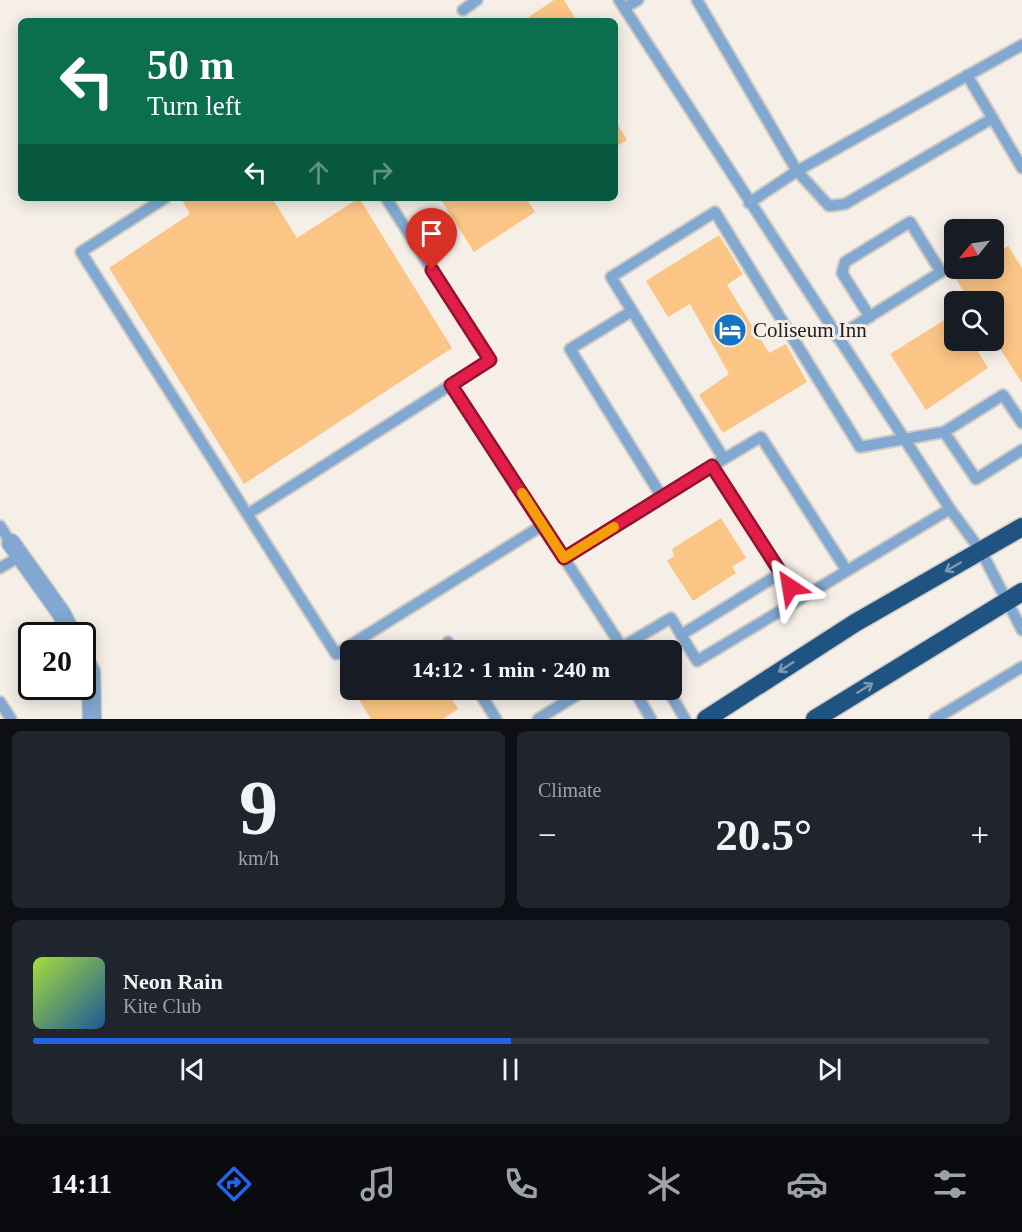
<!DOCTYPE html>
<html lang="en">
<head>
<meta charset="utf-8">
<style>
	body { margin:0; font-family:Georgia,serif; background:#20242c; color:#f1f3f6; height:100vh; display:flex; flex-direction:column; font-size:22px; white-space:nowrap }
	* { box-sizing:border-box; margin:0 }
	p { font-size:20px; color:#9ea1a6 }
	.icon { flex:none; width:33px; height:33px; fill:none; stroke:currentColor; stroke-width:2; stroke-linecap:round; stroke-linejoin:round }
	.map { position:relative; height:719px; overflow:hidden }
	.sheet { display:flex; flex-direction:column; gap:12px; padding:12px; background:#0d0f14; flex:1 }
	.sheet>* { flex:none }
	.banner { position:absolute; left:18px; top:18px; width:600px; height:183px; border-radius:9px; box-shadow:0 3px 15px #0003; background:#0b6e4f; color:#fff; overflow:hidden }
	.needle { width:39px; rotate:240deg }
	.controls { position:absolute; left:944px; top:219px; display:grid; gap:12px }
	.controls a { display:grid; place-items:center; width:60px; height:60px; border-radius:9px; background:#171b24; box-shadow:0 3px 15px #0003; font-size:30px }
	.speed { position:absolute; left:18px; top:622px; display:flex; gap:12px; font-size:30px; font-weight:700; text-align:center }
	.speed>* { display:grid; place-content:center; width:78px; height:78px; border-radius:50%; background:#171b24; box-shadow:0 3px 15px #0003; line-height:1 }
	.speed .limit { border:3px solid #111; border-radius:9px; background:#fff; color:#111 }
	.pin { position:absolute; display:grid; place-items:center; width:51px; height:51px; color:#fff; margin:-62px -26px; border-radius:50% 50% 50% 0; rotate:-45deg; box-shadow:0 0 6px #0007 }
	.pin .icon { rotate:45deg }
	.me { position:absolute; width:66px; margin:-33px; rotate:327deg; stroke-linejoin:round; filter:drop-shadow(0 0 4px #0008) }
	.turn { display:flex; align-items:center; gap:21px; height:126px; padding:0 30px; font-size:27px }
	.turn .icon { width:78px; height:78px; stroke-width:2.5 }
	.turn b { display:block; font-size:42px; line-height:51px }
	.lanes { display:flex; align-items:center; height:57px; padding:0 30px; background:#0003; justify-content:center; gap:30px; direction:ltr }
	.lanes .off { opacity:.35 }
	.big { font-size:45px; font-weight:800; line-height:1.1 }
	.sheet .card { flex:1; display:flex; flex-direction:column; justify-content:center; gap:9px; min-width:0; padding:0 21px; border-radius:9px; background:#20242c }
	.sheet .dial { align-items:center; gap:0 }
	.dial b { font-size:78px; line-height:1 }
	.song { display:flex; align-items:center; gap:18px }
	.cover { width:72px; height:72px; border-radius:9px; background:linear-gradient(135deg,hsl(80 70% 55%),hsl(210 70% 35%)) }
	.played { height:6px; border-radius:3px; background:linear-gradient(90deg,#2563eb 50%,#363941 50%) }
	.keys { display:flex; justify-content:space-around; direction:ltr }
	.heat { display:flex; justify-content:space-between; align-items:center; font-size:33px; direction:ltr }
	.sheet .tiles { flex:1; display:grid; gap:12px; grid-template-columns:1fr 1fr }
	.card:last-child { grid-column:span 2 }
	.trip { position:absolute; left:340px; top:640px; width:342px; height:60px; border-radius:9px; background:#171b24; box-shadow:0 3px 15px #0003; font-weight:800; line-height:60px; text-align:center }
	.menu { display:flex; height:96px; justify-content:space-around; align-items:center; background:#090b0e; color:#9ea1a6 }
	.menu .icon { width:42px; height:42px }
	.menu .current { color:#2563eb }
	.menu b { font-size:27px; color:#f1f3f6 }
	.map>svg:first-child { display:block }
</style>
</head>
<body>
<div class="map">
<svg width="1022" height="719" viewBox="0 0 1022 719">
	<rect width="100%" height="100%" fill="#f5efe8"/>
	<!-- building -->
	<path fill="#fbc586" d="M554 0H564L577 21H523Z
		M615 120 627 140 615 147Z
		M185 198H272L297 238 359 198 452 348 244 484 109 268 190 214 182 200Z
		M440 198H526L535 212 474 252Z
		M719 235 743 274 727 285 769 353 786 344 807 382 723 433 699 395 729 374 690 304 668 317 646 281Z
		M1008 246 1022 268V383L993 338V302H970L956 279 972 268H993V256Z
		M954 314V340H971L988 368 926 410 890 354Z
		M721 518 746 558 732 567 736 573 693 601 667 561 674 556 672 549Z
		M414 640 421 651H396Z
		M353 690H446L458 709 443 719H371Z"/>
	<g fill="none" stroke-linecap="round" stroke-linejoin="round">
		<!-- lane casing -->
		<g stroke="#cfcac4" stroke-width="14">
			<path id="lane" d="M619 0 950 509 981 551 1022 630
				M697 0 797 171 829 206 845 204 993 118
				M624 8 638 0
				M463 10 477 0
				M967 75 1022 168
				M165 198 81 252 336 654 543 525
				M749 203 797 171 1022 45
				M632 311 570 349 662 497
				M837 337 941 272 910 222 845 262 842 273 870 317
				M451 385 622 647 617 651
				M944 432 976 479 1022 450
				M724 459 611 277 715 212 860 447 944 432 1003 395 1022 423
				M248 514 490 360 386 198
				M0 526 11 543
				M564 558 712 466
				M0 568 21 556
				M781 573 712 466 761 437 847 571
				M681 635 781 573 798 600
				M448 642 454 651
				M624 651 622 647 671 618 697 661 950 509
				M478 690 496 719
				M634 690 651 719
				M668 690 685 719
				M0 702 11 719
				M538 719 585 690
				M935 719 1022 667"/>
		</g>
		<!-- street casing -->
		<g stroke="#cfcac4" stroke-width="21">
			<path id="street" d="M11 543 61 613 73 636
				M82 654 91 672 92 719"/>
		</g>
		<!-- highway casing -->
		<g stroke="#cfcac4" stroke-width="21">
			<path id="highway" d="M706 719 855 623 1022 527
				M815 719 1022 592"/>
		</g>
		<!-- lane -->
		<use href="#lane" stroke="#81a8d0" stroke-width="10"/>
		<!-- street -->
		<use href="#street" stroke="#81a8d0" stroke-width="18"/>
		<!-- highway -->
		<use href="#highway" stroke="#1e5382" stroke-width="18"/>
	</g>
	<!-- one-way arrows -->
	<defs><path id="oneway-shaft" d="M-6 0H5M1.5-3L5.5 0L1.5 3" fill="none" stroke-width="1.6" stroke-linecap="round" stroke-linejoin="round" transform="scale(1.5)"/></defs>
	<g stroke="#7f99b0">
		<use href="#oneway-shaft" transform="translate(953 567) rotate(150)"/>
		<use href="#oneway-shaft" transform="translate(786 667) rotate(147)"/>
		<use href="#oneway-shaft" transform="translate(865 688) rotate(-32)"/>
	</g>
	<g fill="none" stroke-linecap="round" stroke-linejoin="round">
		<!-- route casing -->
		<g stroke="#92132f" stroke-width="15">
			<path id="route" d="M432 270 490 360 451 385 564 558 712 466 790 587"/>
		</g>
		<!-- route -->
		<use href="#route" stroke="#e11d48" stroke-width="10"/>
		<!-- slow -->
		<path stroke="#f59e0b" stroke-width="10" d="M522 493 564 558 614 527"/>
	</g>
	<!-- icons -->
	<defs>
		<g id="hotel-disc" transform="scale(1.725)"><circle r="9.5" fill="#1574c1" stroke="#f5efe8"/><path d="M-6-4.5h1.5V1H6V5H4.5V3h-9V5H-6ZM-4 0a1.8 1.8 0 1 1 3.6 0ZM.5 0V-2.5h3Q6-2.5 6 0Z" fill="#fff"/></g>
	</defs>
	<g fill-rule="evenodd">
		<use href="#hotel-disc" x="730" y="330"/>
	</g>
	<g text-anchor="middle" stroke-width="6" stroke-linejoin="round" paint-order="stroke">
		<!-- poi labels -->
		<g font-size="21" fill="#23211e" stroke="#f5efe8" text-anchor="start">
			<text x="753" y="337">Coliseum Inn</text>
		</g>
	</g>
</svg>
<div class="controls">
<a><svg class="needle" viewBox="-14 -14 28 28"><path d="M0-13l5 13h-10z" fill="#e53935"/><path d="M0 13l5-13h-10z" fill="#9ea1a6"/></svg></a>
<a><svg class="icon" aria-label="search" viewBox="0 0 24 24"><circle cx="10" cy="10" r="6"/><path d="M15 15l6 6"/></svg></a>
</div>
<div class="speed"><div class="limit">20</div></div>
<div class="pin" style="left:432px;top:270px;background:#d93025"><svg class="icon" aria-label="arrive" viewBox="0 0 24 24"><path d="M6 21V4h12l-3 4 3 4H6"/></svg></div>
<svg class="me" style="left:790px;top:587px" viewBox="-20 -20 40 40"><path d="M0-17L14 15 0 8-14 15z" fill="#e11d48" stroke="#fff" stroke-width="4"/></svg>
<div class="trip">14:12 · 1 min · 240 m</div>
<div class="banner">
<div class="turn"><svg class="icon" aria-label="left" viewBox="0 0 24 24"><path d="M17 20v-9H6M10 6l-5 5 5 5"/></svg><div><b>50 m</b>Turn left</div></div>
<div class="lanes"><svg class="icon" aria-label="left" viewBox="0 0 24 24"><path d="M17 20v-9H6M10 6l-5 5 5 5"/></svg><svg class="icon off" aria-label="ahead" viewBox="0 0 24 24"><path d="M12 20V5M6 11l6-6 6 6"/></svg><svg class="icon off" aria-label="right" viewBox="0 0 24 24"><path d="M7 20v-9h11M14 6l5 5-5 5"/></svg></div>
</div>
</div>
<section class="sheet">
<div class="tiles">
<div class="card dial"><b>9</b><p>km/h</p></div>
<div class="card"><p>Climate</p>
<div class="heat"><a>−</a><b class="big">20.5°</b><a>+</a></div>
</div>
<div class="card">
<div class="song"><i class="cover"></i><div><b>Neon Rain</b><p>Kite Club</p></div></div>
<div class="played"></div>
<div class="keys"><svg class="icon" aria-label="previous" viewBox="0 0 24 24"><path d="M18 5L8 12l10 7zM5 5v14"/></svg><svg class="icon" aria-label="pause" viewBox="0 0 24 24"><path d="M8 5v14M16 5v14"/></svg><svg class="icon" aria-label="next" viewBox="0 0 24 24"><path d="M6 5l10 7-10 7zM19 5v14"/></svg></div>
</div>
</div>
</section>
<nav class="menu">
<b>14:11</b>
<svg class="icon current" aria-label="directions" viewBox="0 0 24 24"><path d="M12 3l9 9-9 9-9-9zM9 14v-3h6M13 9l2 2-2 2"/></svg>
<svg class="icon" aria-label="music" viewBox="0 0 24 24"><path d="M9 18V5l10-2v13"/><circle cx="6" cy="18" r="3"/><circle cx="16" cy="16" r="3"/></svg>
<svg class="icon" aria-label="phone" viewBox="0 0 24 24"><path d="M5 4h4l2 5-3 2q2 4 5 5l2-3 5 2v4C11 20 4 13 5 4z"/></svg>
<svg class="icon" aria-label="climate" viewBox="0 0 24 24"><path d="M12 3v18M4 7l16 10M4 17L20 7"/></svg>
<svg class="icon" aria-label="car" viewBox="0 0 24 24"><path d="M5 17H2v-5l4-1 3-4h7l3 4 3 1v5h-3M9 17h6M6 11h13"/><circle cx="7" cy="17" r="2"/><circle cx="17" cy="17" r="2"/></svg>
<svg class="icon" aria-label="filters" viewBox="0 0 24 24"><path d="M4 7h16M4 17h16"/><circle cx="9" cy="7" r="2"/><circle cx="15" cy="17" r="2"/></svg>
</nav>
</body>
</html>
